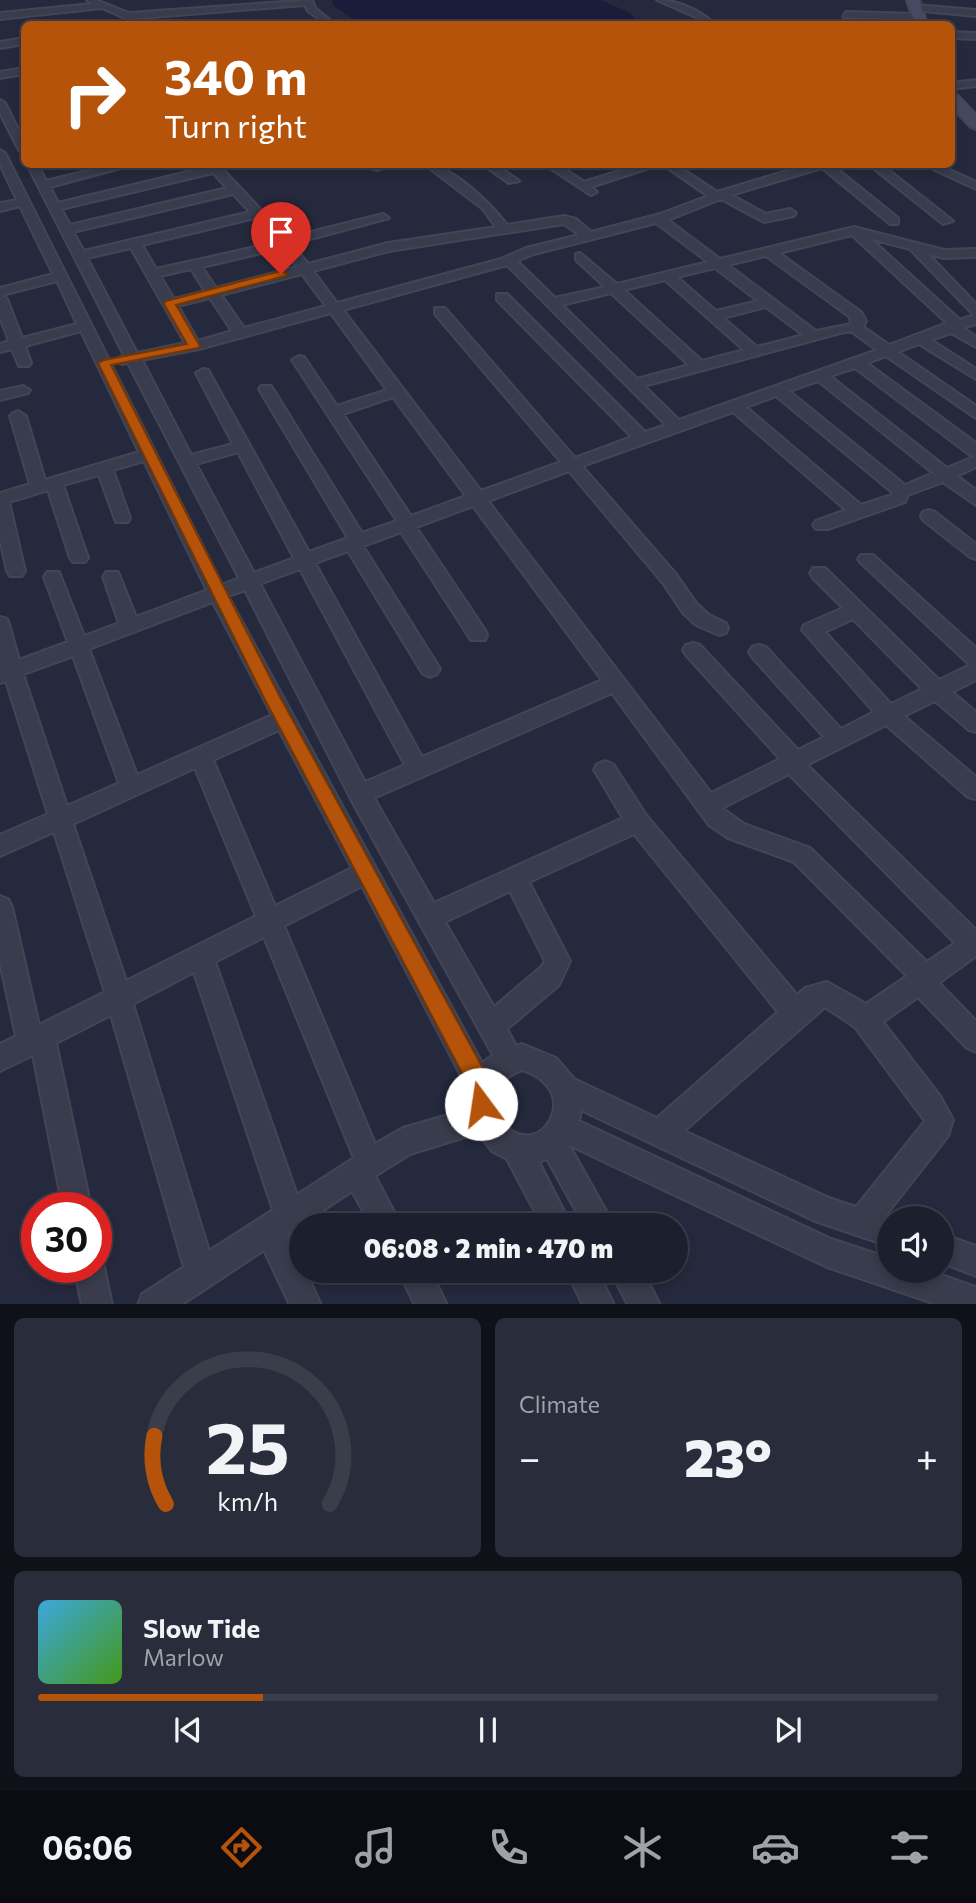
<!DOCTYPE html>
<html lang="en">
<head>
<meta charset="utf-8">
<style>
	body { margin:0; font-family:Commissioner,sans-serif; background:#292c3a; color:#f1f3f6; height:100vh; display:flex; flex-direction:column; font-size:26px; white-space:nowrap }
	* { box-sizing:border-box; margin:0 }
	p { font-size:23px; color:#a0a2aa }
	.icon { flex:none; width:38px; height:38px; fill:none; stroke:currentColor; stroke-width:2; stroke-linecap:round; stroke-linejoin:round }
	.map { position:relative; height:1304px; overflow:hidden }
	.panel { display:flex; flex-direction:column; gap:14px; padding:14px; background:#0f1119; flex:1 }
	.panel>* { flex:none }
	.hud { position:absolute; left:21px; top:21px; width:934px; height:147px; border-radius:10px; box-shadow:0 4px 10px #0003,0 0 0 2px #3a3d4a; background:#b45309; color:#fff; overflow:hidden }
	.controls { position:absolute; left:877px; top:1206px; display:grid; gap:14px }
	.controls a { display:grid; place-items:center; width:77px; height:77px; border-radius:50%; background:#1c1f2e; box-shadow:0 4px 10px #0003,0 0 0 2px #3a3d4a; font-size:35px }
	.speed { position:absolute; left:21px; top:1192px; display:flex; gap:14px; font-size:35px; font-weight:700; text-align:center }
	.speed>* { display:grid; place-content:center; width:91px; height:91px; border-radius:50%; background:#1c1f2e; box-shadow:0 4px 10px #0003,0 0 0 2px #3a3d4a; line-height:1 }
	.speed .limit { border:10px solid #d22; background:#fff; color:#111 }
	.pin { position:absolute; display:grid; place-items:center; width:60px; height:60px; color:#fff; margin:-72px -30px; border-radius:50% 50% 50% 0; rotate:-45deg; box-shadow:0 0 7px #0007 }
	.pin .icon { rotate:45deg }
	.me { position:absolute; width:77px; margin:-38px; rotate:346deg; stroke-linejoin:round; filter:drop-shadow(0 0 5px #0008) }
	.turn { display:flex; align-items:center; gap:24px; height:147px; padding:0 28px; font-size:32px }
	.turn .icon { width:91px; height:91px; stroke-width:2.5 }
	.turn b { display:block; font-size:49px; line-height:60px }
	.big { font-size:52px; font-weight:800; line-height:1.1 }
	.panel .card { flex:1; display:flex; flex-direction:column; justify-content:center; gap:10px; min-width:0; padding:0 24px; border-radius:10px; background:#292c3a }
	.panel .dial { align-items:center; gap:0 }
	.dial svg { height:182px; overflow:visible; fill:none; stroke:#3a3d4a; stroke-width:7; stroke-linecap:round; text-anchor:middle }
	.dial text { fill:#f1f3f6; stroke:none }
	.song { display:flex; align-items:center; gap:21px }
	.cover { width:84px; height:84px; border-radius:10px; background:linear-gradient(135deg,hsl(200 70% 55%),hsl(100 70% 35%)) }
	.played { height:7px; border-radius:4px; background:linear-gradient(90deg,#b45309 25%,#3a3d4a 25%) }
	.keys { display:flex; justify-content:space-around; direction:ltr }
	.heat { display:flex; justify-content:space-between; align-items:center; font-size:38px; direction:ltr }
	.panel .tiles { flex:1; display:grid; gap:14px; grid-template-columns:1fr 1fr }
	.card:last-child { grid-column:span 2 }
	.trip { position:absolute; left:289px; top:1213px; width:399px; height:70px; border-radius:35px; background:#1c1f2e; box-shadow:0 4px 10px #0003,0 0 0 2px #3a3d4a; font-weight:800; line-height:70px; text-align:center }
	.tabs { display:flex; height:112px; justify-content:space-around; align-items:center; background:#0b0c12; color:#a0a2aa }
	.tabs .icon { width:49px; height:49px }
	.tabs .current { color:#b45309 }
	.tabs b { font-size:32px; color:#f1f3f6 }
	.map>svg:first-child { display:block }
</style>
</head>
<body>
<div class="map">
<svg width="976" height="1305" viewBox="0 0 976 1305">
	<rect width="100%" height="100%" fill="#25293d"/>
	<!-- water -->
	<path fill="#191d3a" d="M332 0H601L628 12 642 24H360L334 6Z"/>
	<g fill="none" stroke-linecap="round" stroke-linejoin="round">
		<!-- street casing -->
		<g stroke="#424556" stroke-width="4">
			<path id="street" d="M87 0H96L129 13 312 0 315 8 335 24H326L308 11 305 5 127 19 102 8 0 19V13L92 4Z
				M657 0C676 0 701 10 714 24H705L698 18Z
				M915 5 976 10V16L912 10Z
				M846 12 918 14 922 17 918 20 843 17Z
				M952 32 976 33V39L952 38Z
				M24 38V44L0 48V42Z
				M24 68V74L0 78V72Z
				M976 80V86L952 89V83Z
				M0 100 5 103 24 141V153L19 150 0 113Z
				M0 150 5 153 222 585 239 578 128 363 122 364 115 360 124 355 27 164H38L46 181 115 164H136L50 187 58 203 208 167 206 164H218L287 238 383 214 389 218 292 244 308 264 388 243 496 227 483 209 424 164C451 164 491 204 507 225L564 216 576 219 591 232 660 214 708 196 662 164H675L717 192 810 164H831L898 218V224H890L822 168 731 195 766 214 790 209 796 213 794 216 764 222 721 199 668 220 720 259 854 227 944 250 976 249V257L944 258 928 254 976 304V324L963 328 976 337V347L951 333 931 340 976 369V379L919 344 898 352 976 406V418L886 356 867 363 976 443V467L957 476 976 490V505L943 482 908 495 905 502 828 529H816L813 525 816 521 846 510 733 412 582 466 675 573 696 603 709 615 726 623 728 628 726 633 719 635 696 625 683 613 663 583 569 471 488 501 711 793 780 759 686 655 683 650 686 645 693 643 700 645 798 750 824 737 752 657 749 652 752 647 759 645 766 647 841 729 874 712 802 630 804 625 843 608 813 578 810 573 813 568H825L939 680 970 665 861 563 858 559 861 555H873L976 648V680L952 692 976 712V732L969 730 935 701 904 716 976 777V799L968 797 886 725 807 765 976 930V956L939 983 976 1021V1052L967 1048 918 997 883 1022 940 1096 953 1120 948 1136 885 1216 890 1218 889 1246 815 1221 581 1110 579 1121 831 1239 889 1258V1270H927L976 1287V1305H939L827 1267 569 1145 614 1225H584L547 1159 539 1162 571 1225H542L507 1159 492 1151 478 1133 410 1154 375 1176 401 1225H371L352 1191 287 1234 301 1263V1270H305L321 1305H290L264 1250 181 1305H138L142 1294 184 1267 111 1015 56 1043 91 1208H63L33 1055 0 1071V1044L16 1036 0 962V896L8 899 12 907 39 1025 105 992 54 832 0 856V835L48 814 6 681 0 683V617L7 619 9 624 19 660 68 642 44 577 47 572H59L84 636 119 623 103 577 106 572H118L136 617 207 590 144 461 113 470 130 518 128 522H116L99 475 63 485 88 558 85 562H73L70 558 48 490 9 502 25 571 22 576H10L7 571 0 539V493L30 484 10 416 13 413 18 411 26 416 45 480 139 452 81 331 25 346 31 363 29 366H19L12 349 0 352V344L9 341 0 317V288L53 274 20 206 0 211V203L17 200 0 164ZM213 173 227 188 70 225 61 209ZM233 194 250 212 84 251 73 232ZM255 218 278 242 156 269 142 245ZM656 223 708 262 617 284 580 253 576 254V260L605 287 555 298 517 261 534 254ZM564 224 579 235 526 248 501 259 337 303 313 271 389 251ZM852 235 947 323 889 345 863 327 866 321 861 312 779 253ZM871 239 910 249 974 315 960 320ZM131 248 185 343 137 353 87 258ZM283 248 297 267 216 288 202 267ZM766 256 850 317 851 324 816 331 728 265ZM507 265 666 425 645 432 507 294H497V300L632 437 575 458 445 308H435V314L561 462 481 491 343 310ZM715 268 758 301 716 311 677 277ZM191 269 205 291 174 299 160 276ZM302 274 326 306 244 328 221 295ZM665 280 744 350 702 361 624 290ZM57 281 77 324 22 338 7 299 2 295ZM611 293 689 365 637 379 562 305ZM210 298 232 331 198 341 178 306ZM766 307 803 335 757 347 723 318ZM331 313 387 390 337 406 304 357 299 356 292 360 397 521 362 533 273 389 271 386H261L259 389 348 538 309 552 208 370 203 369 196 373 233 444 191 455 142 360 199 349ZM844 332H852L877 350 679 420 644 386ZM855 368 970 455 976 456 947 468 830 376ZM818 381 933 473 905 485 789 391ZM776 396 892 492V495L861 505 746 407ZM393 397 466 496 411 516 343 414ZM238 452 294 558 254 573 196 464ZM473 506 602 680 422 757 315 563 348 551 423 674 430 677 437 674 440 669 437 664 363 546 401 532 471 640H485L487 635 485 630 416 527ZM300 569 405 765 365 782 260 584ZM245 590 352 801 493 1055 482 1063 228 596ZM213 602 272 715 137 775 89 649ZM853 619 922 689 891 704 825 632ZM73 656 119 783 67 806 23 674ZM612 693 709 825 728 838 794 862 907 976 866 1004 827 982 805 988 797 995 646 815 613 764 605 761 597 764 594 770 623 818 434 903 374 798ZM279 730 352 868 275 906 213 760ZM195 768 256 916 126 981 73 824ZM789 774 955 943 927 962 810 848 744 824 722 808ZM634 834 778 1012 657 1118 574 1079 556 1058 522 1044 516 1046 507 1029 559 985 570 961 529 882ZM362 886 469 1091V1109L403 1128 375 1144 284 926ZM510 891 545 961 541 967 494 1007 445 922ZM264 937 354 1158 297 1195 215 962ZM194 972 273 1210 209 1251 133 1004ZM825 1007 855 1027 925 1121 856 1207 829 1198 684 1131ZM522 1070C543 1076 562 1095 551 1118 527 1168 455 1097 522 1070Z
				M359 164H399L377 170Z
				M482 164H495L519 181 509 183Z
				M544 164H557L584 182 642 164H661L591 187 597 192 591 195Z
				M868 164H881L953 221 943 224Z
				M922 164H937L976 182V189Z
				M23 386 30 390 28 393 0 400V391Z
				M929 510 935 512 976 544V559L970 557 923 520 921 516 923 512Z
				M942 1234 976 1246V1276L942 1263Z
				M96 1255 104 1267 112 1305H82L74 1267H96Z
				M398 1270H430L447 1305H415Z
				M566 1270H597L614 1305H583Z
				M610 1270H642L660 1305H628Z"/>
		</g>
		<!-- secondary casing -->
		<g stroke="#424556" stroke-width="4">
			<path id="secondary" d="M907 0H919L927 24H915Z
				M952 94 957 95 976 115V129L971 127 952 107Z"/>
		</g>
		<!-- street -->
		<use href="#street" fill="#393c4d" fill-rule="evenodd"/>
		<!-- secondary -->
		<use href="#secondary" fill="#474960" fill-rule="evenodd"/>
	</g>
	<!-- route -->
	<path fill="#b45309" stroke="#753606" stroke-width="2" d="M281 271 287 274 285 276 176 305 200 346 198 348 111 365 279 695 490 1081C494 1092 493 1101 488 1111L481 1115 473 1111 469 1104 471 1090 264 698 98 363 104 360 187 344 164 304 166 301Z"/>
</svg>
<div class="controls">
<a><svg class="icon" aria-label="sound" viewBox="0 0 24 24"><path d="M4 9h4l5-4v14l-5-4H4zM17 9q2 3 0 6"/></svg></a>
</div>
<div class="speed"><div class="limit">30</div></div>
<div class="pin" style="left:281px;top:274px;background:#d93025"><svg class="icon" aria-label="arrive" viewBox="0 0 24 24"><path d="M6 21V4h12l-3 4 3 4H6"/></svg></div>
<svg class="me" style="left:481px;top:1104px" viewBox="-20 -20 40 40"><circle r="19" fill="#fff"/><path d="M0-13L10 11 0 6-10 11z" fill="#b45309"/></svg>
<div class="trip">06:08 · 2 min · 470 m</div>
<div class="hud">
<div class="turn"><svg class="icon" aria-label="right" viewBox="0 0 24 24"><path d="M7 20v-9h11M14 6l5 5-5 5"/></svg><div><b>340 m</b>Turn right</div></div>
</div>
</div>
<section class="panel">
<div class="tiles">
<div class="card dial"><svg viewBox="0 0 100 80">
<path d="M14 69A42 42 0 1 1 86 69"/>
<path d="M14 69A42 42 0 0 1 9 39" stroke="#b45309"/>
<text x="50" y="56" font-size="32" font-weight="700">25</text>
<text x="50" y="72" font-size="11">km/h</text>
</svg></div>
<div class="card"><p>Climate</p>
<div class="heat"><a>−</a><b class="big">23°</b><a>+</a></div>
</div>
<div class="card">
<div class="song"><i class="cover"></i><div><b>Slow Tide</b><p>Marlow</p></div></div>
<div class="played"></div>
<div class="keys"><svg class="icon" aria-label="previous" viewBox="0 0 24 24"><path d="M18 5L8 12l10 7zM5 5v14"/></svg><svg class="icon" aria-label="pause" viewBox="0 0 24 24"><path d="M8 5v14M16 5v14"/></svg><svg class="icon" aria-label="next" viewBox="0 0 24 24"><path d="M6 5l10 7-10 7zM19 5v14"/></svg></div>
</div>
</div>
</section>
<nav class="tabs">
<b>06:06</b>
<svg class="icon current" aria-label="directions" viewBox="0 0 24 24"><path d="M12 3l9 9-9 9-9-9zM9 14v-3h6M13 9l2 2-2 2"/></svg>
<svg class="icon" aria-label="music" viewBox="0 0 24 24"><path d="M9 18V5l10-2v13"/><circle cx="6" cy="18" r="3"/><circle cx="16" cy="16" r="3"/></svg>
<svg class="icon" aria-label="phone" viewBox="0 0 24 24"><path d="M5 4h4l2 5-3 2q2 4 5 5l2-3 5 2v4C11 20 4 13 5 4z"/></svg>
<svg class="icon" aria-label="climate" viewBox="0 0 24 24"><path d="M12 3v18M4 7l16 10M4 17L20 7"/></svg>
<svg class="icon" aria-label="car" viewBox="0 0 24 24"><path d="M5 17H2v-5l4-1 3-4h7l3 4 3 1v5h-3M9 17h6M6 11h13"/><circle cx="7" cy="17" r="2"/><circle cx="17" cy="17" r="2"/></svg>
<svg class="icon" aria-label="filters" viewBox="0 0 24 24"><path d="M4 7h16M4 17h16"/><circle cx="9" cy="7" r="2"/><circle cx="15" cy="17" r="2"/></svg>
</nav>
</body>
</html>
